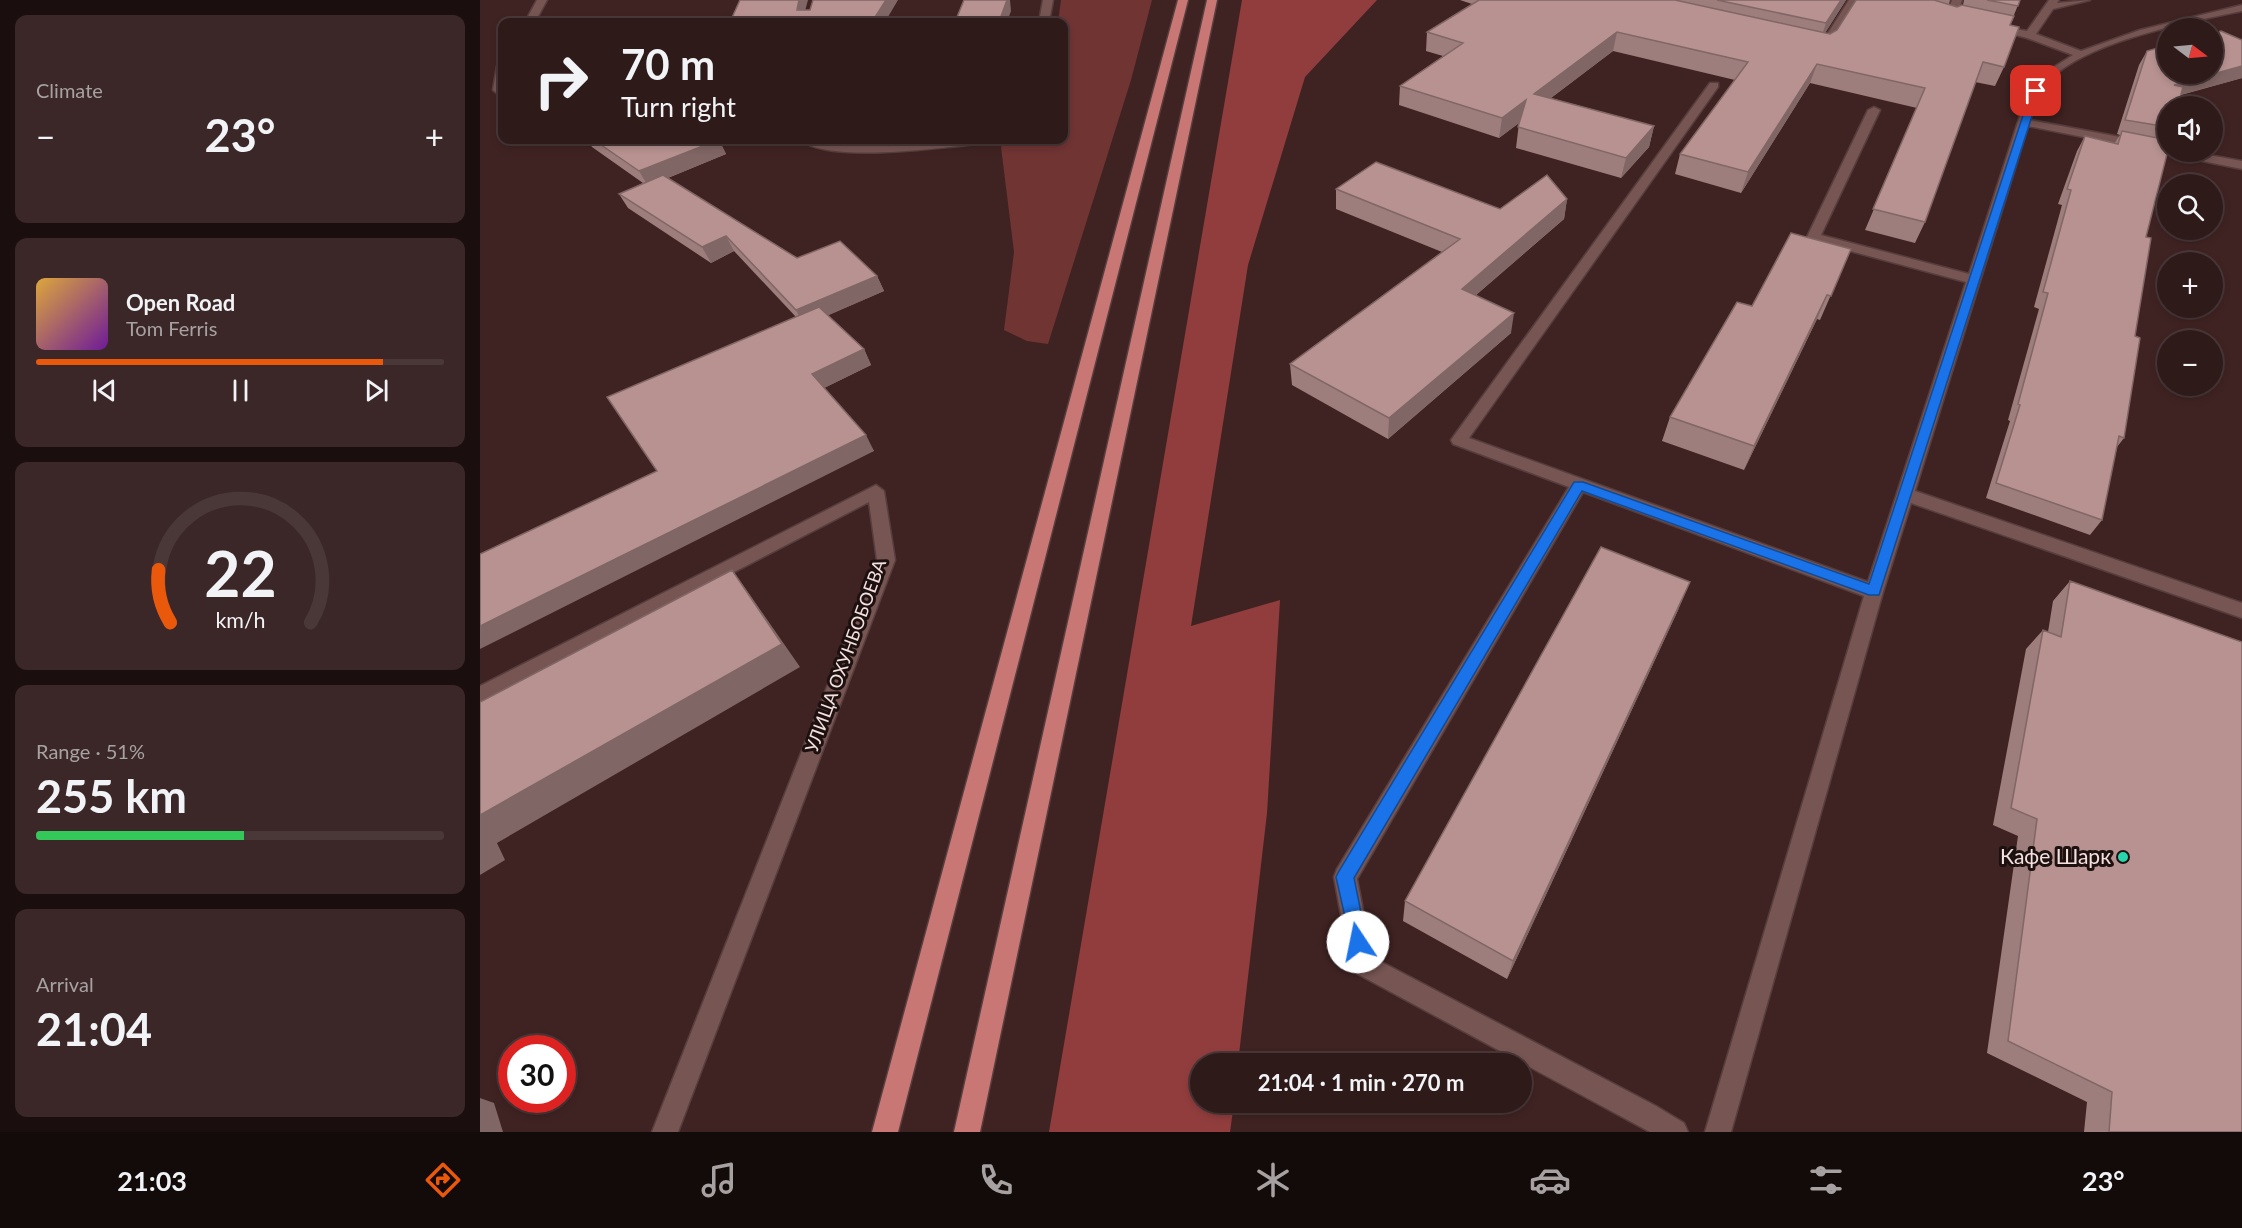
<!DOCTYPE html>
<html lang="en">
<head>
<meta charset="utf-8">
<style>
	body { margin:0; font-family:Lato,sans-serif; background:#3b2727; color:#f1f3f6; height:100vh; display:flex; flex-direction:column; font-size:22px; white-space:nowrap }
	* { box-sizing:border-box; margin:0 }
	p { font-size:20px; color:#a7a1a2 }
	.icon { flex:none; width:33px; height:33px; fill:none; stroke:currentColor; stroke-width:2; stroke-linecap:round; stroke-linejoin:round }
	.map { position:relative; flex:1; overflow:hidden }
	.drawer { display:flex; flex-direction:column; gap:15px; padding:15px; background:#1a0e0e; width:480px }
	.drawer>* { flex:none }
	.banner { position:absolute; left:18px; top:18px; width:570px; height:126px; border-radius:12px; box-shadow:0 3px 9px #0003,0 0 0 2px #4a3839; background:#2f1a1a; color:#f1f3f6; overflow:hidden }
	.needle { width:39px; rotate:106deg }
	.buttons { position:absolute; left:1677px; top:18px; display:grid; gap:12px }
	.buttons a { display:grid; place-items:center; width:66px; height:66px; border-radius:50%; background:#2f1a1a; box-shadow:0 3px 9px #0003,0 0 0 2px #4a3839; font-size:30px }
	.speed { position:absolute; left:18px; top:1035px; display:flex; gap:12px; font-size:30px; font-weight:700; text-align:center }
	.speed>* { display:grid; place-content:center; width:78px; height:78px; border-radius:50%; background:#2f1a1a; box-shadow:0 3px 9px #0003,0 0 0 2px #4a3839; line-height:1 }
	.speed .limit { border:9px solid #d22; background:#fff; color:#111 }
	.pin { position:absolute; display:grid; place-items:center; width:51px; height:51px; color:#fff; margin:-26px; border-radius:12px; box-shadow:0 3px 9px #0006 }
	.me { position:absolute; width:66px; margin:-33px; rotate:349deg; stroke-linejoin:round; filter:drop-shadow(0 0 4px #0008) }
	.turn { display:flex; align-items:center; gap:21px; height:126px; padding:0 24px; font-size:27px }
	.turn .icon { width:78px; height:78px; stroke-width:2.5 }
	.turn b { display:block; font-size:42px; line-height:51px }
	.big { font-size:45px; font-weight:700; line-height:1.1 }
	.drawer .card { flex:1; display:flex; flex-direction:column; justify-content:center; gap:9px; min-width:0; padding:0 21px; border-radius:12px; background:#3b2727 }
	.drawer .dial { align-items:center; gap:0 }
	.dial svg { height:156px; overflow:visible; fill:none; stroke:#4a3839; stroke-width:7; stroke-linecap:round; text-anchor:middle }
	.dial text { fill:#f1f3f6; stroke:none }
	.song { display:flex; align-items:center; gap:18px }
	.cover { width:72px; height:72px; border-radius:9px; background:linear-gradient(135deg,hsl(40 70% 55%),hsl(280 70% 35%)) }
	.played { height:6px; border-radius:3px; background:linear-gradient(90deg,#ea580c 85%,#4a3839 85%) }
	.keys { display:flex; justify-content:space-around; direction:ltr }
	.heat { display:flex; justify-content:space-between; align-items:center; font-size:33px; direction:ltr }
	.charge { height:9px; border-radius:4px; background:linear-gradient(90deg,#34c759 51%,#4a3839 0) }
	.trip { position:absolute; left:710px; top:1053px; width:342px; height:60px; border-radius:30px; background:#2f1a1a; box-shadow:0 3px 9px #0003,0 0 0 2px #4a3839; font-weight:700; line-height:60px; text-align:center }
	.dock { display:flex; height:96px; justify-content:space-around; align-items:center; background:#130a0a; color:#a7a1a2 }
	.dock .icon { width:42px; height:42px }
	.dock .active { color:#ea580c }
	.dock b { font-size:27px; color:#f1f3f6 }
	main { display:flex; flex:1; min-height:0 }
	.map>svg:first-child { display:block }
</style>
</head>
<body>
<main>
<section class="drawer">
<div class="card"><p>Climate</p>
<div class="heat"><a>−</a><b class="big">23°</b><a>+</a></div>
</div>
<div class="card">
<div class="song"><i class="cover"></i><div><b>Open Road</b><p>Tom Ferris</p></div></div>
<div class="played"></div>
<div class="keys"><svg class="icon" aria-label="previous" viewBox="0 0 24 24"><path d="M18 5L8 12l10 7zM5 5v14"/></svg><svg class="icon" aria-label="pause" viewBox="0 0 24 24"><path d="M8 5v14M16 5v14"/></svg><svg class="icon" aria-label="next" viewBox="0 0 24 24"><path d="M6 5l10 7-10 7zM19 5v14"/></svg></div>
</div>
<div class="card dial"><svg viewBox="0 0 100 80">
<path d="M14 69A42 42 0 1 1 86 69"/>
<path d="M14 69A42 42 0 0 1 8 42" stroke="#ea580c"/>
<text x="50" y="56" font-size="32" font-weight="700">22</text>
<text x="50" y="72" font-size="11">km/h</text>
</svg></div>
<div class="card"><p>Range · 51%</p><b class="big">255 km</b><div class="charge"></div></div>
<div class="card"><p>Arrival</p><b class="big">21:04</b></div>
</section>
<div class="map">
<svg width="1762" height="1132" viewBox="0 0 1762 1132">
	<rect width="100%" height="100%" fill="#3f2322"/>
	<!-- green -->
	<path fill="#703433" d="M581 0H672L651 80 568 344 547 341 524 330 534 252 521 147 525 140H584V22H578Z"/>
	<!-- forest -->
	<path fill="#913d3d" d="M762 0H897L825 77 768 265 711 626 800 600 787 813 758 1063 720 1064V1102L754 1103 750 1132H569Z"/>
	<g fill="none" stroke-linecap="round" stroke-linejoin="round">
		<!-- minor casing -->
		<g stroke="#573e3e" stroke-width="3">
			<path id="minor" d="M57 0H67L55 22H45Z
				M563 0H573L569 22H559Z
				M1369 0H1379L1349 48 1344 51 1336 49 1335 47 1341 44Z
				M1472 0H1482L1475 20 1470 23 1465 20Z
				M1569 0H1579L1577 3 1610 0 1573 9 1556 34 1601 51 1660 30 1762 5V11C1710 22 1608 41 1571 79 1559 90 1555 105 1550 120L1688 146V152H1712L1762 161V169L1548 126 1435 491 1762 603V618L1431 503 1403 592 1251 1132H1225L1384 596 1103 492 877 879 892 957 1176 1106 1204 1123 1208 1132H1170L874 972 870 964 854 877 857 869 1089 487 973 444 971 440 1230 83H1238V87L989 438 1388 582 1486 282 1329 240 1327 237 1388 110 1394 107 1400 110 1341 235 1489 274 1545 100 1566 72 1593 55 1547 38 1508 28 1513 25 1547 31Z
				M22 63V98L13 90 17 66Z
				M321 140 400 146 474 140H512L506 143C468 147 348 164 321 140Z
				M396 485 404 491 415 560 198 1132H172L397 560 389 502 0 704V686Z"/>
		</g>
		<!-- major casing -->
		<g stroke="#573e3e" stroke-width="3">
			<path id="major" d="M698 0H708L418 1132H392Z
				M727 0H737L500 1132H474Z"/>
		</g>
		<!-- minor -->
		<use href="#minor" fill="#765553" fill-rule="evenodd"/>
		<!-- major -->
		<use href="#major" fill="#c87775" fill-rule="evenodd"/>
	</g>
	<!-- wall -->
	<path fill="#9d7e7c" d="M980 0H1366L1345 33 1350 34 1357 30 1376 0H1470L1469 4 1477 7 1483 5 1484 0H1540L1530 25 1524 67 1515 86 1495 82 1445 222 1435 243 1385 230 1437 108 1330 83 1261 193 1195 174 1200 154 1255 80 1133 51 1071 98 1174 126 1169 147 1141 178 1036 148 1039 123 1019 138 919 105 920 86 963 56 946 51 947 32 992 4Z
		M1762 40V78L1701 95 1688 106V137L1686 139 1666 237 1644 438 1637 447 1622 520 1610 535 1506 498 1530 421 1528 420 1559 309 1554 307 1582 205 1578 204 1597 151 1605 136 1634 144 1640 135 1637 134 1659 65 1667 51Z
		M108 140H239L246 154 188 178 317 258 397 276 404 291 348 315 384 349 391 365 344 388 394 451 177 471 316 317 254 251 231 263 148 208 139 194 163 183 112 147Z
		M856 189 1020 209 1087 199 1084 219 996 295 1031 333 908 439 812 385 810 364 962 252 856 209Z
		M1371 249 1340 320 1337 319 1264 470 1182 441 1190 417 1272 306Z
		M1590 581 1762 1132H1604L1607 1102 1507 1053 1538 836 1513 825 1546 649 1563 630 1568 632 1573 601Z
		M1199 608 1027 979 923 921 925 901Z"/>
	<!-- shaded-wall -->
	<path fill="#806665" d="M319 0H328L322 22 317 10Z
		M406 0H418L405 22H392Z
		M527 0H530L531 11 527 22H519Z
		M1361 0H1366L1340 41 1346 23Z
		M1137 32 1133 51 1051 113 1054 94Z
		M1337 64 1330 83 1261 193 1268 172Z
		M1762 66V78L1685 99 1694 85Z
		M1046 100 1044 119 1019 138 1022 118Z
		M1174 126 1169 147 1141 178 1146 158Z
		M239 140 246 154 168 186 159 171Z
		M1087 199 1084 219 980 309 982 289Z
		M246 236 254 251 231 263 222 247Z
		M397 276 404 291 324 326 316 310Z
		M1347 295 1337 319 1264 470 1274 446Z
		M1034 313 1031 333 908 439 909 418Z
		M384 349 391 365 340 390 332 374Z
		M386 435 394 451 0 649V626Z
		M252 570 270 595 320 667 17 843 25 860 0 875V815Z
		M1210 582 1199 608 1027 979 1033 961Z
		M0 1098 14 1103 23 1132H0Z"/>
	<!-- building -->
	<path fill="#b79290" stroke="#806665" stroke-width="1.5" d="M260 0H319L317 10H330L333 0H406L392 22H250Z
		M484 0H527L519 22H475Z
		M999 0H1195L1350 34 1357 30 1376 0H1454L1477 7 1482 5 1534 16 1530 25 1539 27 1524 67 1503 62 1445 222 1393 209 1445 88 1337 64 1268 172 1200 154 1268 62 1137 32 1054 94 1174 126 1146 158 1038 127 1046 100 1022 118 920 86 983 43 947 32Z
		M1237 0H1361L1346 23Z
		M1507 0H1540L1538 6Z
		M1741 31 1762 40V66L1694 85 1703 87 1698 106H1688V127L1645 120 1667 51 1688 45V74H1732V34Z
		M1642 131 1688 140V150L1666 237 1671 238 1655 336 1660 338 1644 438 1639 436 1622 520 1516 483 1540 405 1538 404 1568 293 1563 292 1591 190 1587 189 1605 136 1638 144Z
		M114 140H238L159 171Z
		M896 162 1020 209 1067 175 1087 199 982 289 1034 313 909 418 810 364 980 239 856 189Z
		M183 175 317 258 360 241 397 276 316 310 246 236 222 247 139 194Z
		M1311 233 1371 249 1351 296 1347 295 1274 446 1190 417 1257 302 1272 306Z
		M339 307 384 349 332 374 386 435 0 626V554L177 471 127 397Z
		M1121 547 1210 582 1033 961 925 901Z
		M252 570 302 644 0 815V702Z
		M1590 581 1762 642V1132H1629L1632 1092 1528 1041 1557 819 1531 808 1563 630 1581 637Z"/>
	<!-- route -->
	<path fill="#1a73e8" stroke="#114b97" stroke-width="1.5" d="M1556 89 1560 91 1399 595H1389L1102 491 874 878 887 942 884 948 878 951 872 948 856 877 859 871 1094 482H1103L1389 584 1551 91Z"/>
	<!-- markers -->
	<circle fill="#28d5ad" stroke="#1d1110" stroke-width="2" cx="1643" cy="857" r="6"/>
	<g text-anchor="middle" stroke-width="6" stroke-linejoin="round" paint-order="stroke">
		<!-- street labels -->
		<g font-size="18" fill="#f4e0df" stroke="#1d1110">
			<text transform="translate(366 656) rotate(-70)" y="6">УЛИЦА ОХУНБОБОЕВА</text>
		</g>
		<!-- near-poi labels -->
		<g font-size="21" fill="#f4e0df" stroke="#1d1110" text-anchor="end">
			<text x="1631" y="864">Кафе Шарк</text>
		</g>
	</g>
</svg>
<div class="buttons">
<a><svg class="needle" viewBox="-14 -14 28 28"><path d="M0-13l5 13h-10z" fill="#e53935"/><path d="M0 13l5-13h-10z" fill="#a7a1a2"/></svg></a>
<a><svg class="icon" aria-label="sound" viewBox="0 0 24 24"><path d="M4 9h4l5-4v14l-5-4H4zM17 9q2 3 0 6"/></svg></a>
<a><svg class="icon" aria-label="search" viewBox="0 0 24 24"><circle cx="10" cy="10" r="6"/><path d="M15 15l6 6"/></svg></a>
<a>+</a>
<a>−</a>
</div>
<div class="speed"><div class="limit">30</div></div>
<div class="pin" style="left:1556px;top:91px;background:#d93025"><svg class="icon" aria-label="arrive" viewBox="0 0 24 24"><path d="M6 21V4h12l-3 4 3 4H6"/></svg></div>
<svg class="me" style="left:878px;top:942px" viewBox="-20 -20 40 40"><circle r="19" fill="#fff"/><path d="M0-13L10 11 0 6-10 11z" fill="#1a73e8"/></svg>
<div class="trip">21:04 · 1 min · 270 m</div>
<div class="banner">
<div class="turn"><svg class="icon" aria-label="right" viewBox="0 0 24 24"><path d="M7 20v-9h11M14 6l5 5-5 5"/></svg><div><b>70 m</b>Turn right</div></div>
</div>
</div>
</main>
<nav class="dock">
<b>21:03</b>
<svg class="icon active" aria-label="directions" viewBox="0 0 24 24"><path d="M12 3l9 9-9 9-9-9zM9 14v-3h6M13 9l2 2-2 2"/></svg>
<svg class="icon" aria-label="music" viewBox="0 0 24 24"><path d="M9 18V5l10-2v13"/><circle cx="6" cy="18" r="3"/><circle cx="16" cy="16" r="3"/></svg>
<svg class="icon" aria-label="phone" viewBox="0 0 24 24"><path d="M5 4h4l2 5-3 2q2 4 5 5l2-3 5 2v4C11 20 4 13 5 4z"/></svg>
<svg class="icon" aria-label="climate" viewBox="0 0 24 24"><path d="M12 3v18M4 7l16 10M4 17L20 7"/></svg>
<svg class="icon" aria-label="car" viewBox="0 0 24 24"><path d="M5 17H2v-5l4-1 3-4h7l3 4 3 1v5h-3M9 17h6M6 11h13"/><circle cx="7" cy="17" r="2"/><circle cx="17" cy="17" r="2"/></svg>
<svg class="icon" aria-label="filters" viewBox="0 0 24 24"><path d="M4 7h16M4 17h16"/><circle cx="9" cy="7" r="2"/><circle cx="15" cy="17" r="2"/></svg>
<b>23°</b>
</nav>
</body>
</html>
